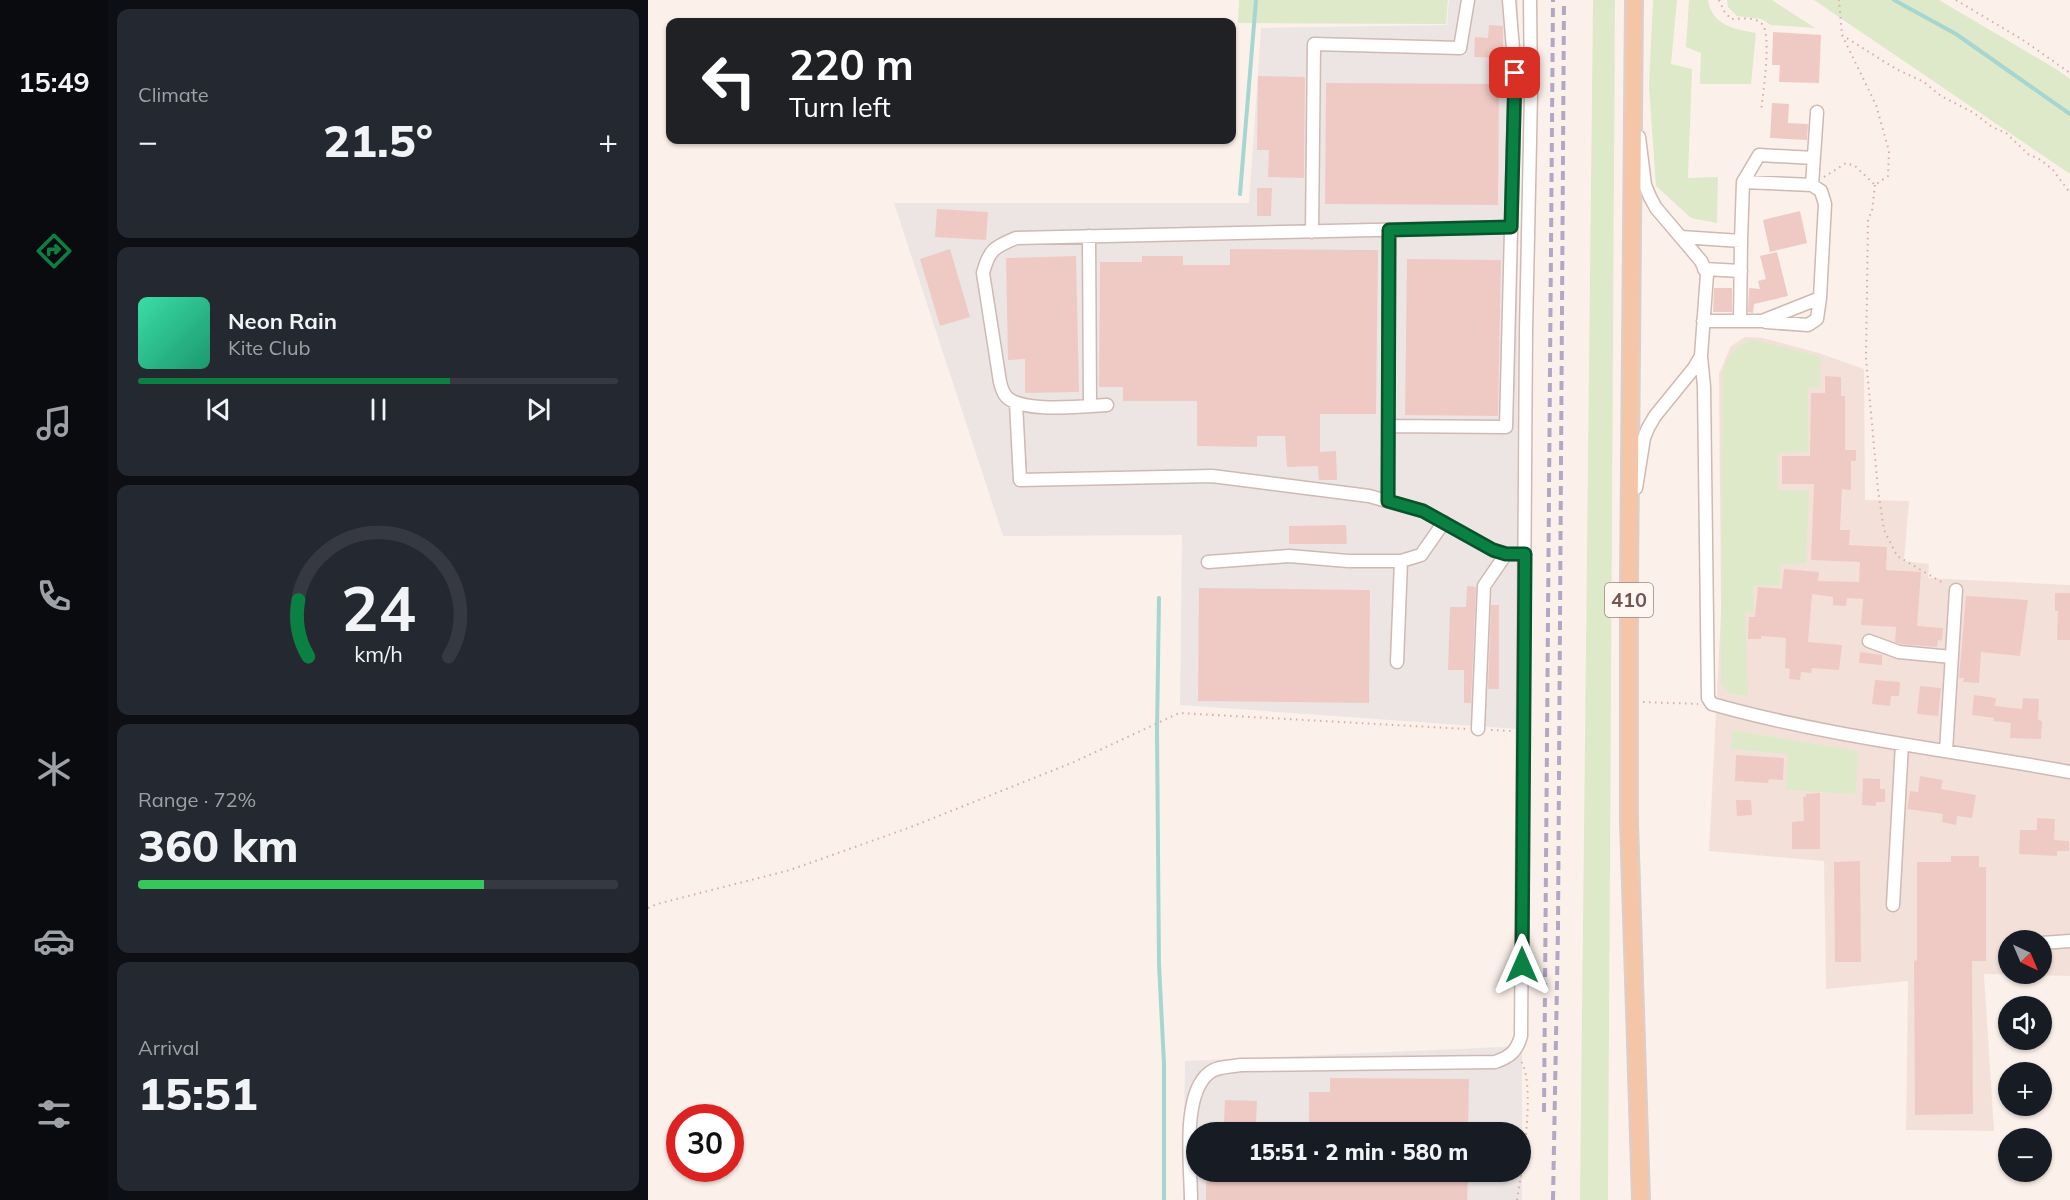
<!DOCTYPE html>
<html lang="en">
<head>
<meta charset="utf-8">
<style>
	body { margin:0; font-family:Mulish,sans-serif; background:#242831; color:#f1f3f6; height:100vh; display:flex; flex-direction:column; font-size:22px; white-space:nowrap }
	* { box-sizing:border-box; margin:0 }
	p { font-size:20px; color:#9ea1a6 }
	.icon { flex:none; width:33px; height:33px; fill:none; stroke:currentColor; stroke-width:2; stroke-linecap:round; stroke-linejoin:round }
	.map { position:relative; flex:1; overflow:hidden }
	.panel { display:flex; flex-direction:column; gap:9px; padding:9px; background:#0d0f14; width:540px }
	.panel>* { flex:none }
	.top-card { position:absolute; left:18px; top:18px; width:570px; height:126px; border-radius:12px; box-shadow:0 2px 4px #0004; background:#202124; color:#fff; overflow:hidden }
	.needle { width:39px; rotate:136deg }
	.controls { position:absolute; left:1350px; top:930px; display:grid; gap:12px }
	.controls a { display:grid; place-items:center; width:54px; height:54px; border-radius:50%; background:#171b24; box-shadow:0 2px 4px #0004; font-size:30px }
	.speed { position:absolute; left:18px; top:1104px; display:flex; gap:12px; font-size:30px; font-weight:700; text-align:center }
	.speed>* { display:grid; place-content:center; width:78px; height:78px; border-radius:50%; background:#171b24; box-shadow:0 2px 4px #0004; line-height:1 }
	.speed .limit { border:9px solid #d22; background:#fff; color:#111 }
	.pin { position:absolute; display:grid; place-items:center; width:51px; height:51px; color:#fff; margin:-26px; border-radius:12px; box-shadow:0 3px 9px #0006 }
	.me { position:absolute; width:66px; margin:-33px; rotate:0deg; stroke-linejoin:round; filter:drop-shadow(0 0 4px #0008) }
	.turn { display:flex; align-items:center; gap:21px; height:126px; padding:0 24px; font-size:27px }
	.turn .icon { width:78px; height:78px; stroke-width:2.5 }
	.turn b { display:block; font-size:42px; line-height:51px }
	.big { font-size:45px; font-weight:800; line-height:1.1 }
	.panel .tile { flex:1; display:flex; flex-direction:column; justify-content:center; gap:9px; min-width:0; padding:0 21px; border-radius:12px; background:#242831 }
	.panel .dial { align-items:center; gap:0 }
	.dial svg { height:156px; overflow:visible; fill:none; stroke:#363941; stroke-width:7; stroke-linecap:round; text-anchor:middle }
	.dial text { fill:#f1f3f6; stroke:none }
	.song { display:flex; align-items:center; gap:18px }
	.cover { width:72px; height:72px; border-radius:9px; background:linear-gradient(135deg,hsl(160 70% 55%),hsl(160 70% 35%)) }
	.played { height:6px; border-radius:3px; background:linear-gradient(90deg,#0b8043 65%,#363941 65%) }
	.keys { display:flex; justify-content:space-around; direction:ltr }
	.heat { display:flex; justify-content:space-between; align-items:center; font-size:33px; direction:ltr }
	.charge { height:9px; border-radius:4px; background:linear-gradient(90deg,#34c759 72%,#363941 0) }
	.trip { position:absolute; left:538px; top:1122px; width:345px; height:60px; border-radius:30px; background:#171b24; box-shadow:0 2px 4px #0004; font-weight:800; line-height:60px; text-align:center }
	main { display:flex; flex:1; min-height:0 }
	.dock { display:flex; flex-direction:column; width:108px; justify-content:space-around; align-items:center; background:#090b0e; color:#9ea1a6 }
	.dock .icon { width:42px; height:42px }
	.dock .active { color:#0b8043 }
	.dock b { font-size:27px; color:#f1f3f6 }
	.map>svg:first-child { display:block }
</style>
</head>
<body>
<main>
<nav class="dock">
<b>15:49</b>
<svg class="icon active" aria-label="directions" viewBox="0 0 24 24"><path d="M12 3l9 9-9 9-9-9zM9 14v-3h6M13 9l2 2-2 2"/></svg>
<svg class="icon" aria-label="music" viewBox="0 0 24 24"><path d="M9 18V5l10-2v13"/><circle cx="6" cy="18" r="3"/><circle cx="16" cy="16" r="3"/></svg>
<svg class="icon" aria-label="phone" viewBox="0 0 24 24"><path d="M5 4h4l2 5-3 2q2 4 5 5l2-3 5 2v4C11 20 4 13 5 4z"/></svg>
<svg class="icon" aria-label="climate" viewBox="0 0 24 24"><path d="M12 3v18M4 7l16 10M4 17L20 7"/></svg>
<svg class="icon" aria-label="car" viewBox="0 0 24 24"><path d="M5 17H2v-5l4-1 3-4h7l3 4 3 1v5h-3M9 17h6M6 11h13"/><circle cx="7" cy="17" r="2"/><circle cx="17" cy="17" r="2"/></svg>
<svg class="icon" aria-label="filters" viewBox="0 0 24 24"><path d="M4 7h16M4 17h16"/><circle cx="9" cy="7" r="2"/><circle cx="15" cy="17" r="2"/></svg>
</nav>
<section class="panel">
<div class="tile"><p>Climate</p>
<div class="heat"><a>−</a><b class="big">21.5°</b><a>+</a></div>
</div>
<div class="tile">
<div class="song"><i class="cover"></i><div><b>Neon Rain</b><p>Kite Club</p></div></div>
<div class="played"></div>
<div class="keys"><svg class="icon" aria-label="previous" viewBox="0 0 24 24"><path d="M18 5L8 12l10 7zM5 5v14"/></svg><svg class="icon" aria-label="pause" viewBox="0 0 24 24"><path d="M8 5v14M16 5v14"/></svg><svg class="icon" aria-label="next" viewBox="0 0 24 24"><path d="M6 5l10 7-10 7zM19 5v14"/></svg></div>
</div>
<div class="tile dial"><svg viewBox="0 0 100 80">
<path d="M14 69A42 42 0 1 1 86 69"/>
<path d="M14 69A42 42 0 0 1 9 40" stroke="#0b8043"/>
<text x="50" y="56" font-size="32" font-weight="700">24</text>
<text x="50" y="72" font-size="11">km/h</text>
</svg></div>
<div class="tile"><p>Range · 72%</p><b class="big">360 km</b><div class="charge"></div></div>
<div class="tile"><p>Arrival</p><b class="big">15:51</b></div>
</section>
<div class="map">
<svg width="1422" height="1200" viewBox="0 0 1422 1200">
	<rect width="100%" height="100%" fill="#fcf1ea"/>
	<!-- residential -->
	<path fill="#f3e1d9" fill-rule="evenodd" d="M1097 337 1115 338 1171 353 1216 369 1217 500 1261 501 1256 561 1281 564 1280 578 1422 585V976L1336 974 1346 1131 1258 1130 1260 981 1178 989 1176 861 1061 851 1073 612 1071 374 1083 346ZM1360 940H1394V974H1360Z"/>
	<!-- industrial -->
	<path fill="#ede5e3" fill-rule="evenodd" d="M801 0H870L869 729 532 705 534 535 355 536 246 203H601L613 28 799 25Z
		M874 1046V1200H535L537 1061ZM549 1132H873V1172H549Z"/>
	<!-- green -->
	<path fill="#dee9c9" d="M591 0H800L798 24 590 23Z
		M945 0H967L960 1200H932Z
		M1005 0H1029L1023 64 1044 69 1040 178 1070 177 1069 223 1043 218 1008 186 1001 86Z
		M1041 0H1060C1064 26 1087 29 1108 33L1103 84H1052L1053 53 1038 47Z
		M1079 0H1124L1167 28 1123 25 1113 19 1089 16 1080 7Z
		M1166 0H1291L1408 69 1422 79V174Z
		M1106 340 1173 357 1172 387H1160V452L1130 453V490L1161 491 1158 563 1132 564V585L1105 586 1106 613 1097 611 1100 696 1082 694 1073 683 1074 374C1080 356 1087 343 1106 340Z
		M1084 730 1210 751 1208 794 1138 790 1140 754 1083 749Z"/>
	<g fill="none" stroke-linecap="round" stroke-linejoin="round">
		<!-- stream -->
		<path stroke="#a6d6d1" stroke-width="4" d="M1246 0 1308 34 1422 114
			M592 194 608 0
			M511 598 509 731 511 964 516 1064V1200"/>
	</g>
	<!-- building -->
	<path fill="#efcac4" d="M841 25 855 26V58L826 57 827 37 840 38Z
		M1125 32 1173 35 1171 83 1131 82 1132 65H1124Z
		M610 76 657 77 656 178 620 177 621 150H609Z
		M678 83 851 84 850 205 677 204Z
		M1124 103 1141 104 1140 123 1160 124 1159 140 1122 138Z
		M609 188H624L623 216H609Z
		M289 209 340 212 338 240 287 237Z
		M1152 211 1159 243 1122 252 1115 220Z
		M302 249 322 317 292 326 272 259Z
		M582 249 730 250 728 414H672V452L688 451 689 480H671L670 466 639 467 637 436H609V447L549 446V401H475V387H451L452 262H494V256H535V265H582Z
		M1129 252 1140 296 1106 304 1105 313 1100 312 1101 288 1112 289 1110 281 1118 279 1112 256Z
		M428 256 431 392 377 393V359L360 360 358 258Z
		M759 259 853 260 850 416 757 415Z
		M1066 288H1084V312H1065Z
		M1177 376 1193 377V396H1197V450H1208V461H1203V490L1194 489 1192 530H1202L1201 545 1239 547 1238 570 1273 572 1269 626 1295 628 1294 641 1290 640 1289 647 1252 644 1247 642 1248 627 1213 625 1215 599 1199 598 1198 606 1185 605V597L1164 594 1160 642 1194 645 1191 670 1164 668 1163 673 1153 672 1152 680 1141 679 1142 669 1137 668 1138 638 1113 636V639H1100L1101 617H1107L1110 587 1134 589 1136 569 1171 572 1170 581 1211 582 1212 562 1163 560 1166 484H1134V456H1162L1163 393H1177Z
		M698 525 699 544H641V526Z
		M819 586 828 587 823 703H816V670H800L802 607H818Z
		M551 588 722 590 721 703 550 701Z
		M1407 593H1422V640H1409L1410 611H1407Z
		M1318 596 1380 600 1372 656 1333 652 1331 683 1315 682 1316 678H1311Z
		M843 605H851V689H840Z
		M1212 652 1234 655V665L1211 663Z
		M1227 680 1252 682 1251 696H1243L1242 706 1224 704Z
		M1272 686 1293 688 1290 716 1269 714Z
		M1326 695 1348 698 1347 706 1374 709 1375 698 1391 699 1390 720 1394 721 1393 739 1362 738 1363 723 1345 721 1346 718 1324 715Z
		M1088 755 1136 758 1135 780 1121 779 1120 783 1087 781Z
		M1272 776 1295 780 1293 789 1328 795 1324 818 1309 816 1308 825 1294 822 1295 814 1259 809 1262 791 1270 792Z
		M1215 778 1232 779V789H1237V802H1228V806L1214 805Z
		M1172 793V849H1144V822L1156 821 1155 797H1158V794Z
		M1088 800H1103L1104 815 1089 816Z
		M1389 818 1407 819 1406 840 1421 841V851H1409V856L1371 854 1372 830H1389Z
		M1303 856H1331V867H1338V961H1324L1325 1114 1267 1115 1266 961 1269 960V862H1303Z
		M1212 861 1213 962H1187L1186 862Z
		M682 1078 821 1079 820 1132H661V1092H682Z
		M577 1100 609 1101 608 1123 576 1122Z
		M632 1172H820L819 1200H558V1173L632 1174Z"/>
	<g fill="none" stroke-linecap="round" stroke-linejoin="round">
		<!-- minor casing -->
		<g stroke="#cfb9b3" stroke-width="15">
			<path id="minor" d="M1095 182 1111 155 1166 158
				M1164 185 1169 112
				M664 232 666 44 812 48 820 0
				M441 236 442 406
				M1033 237 1093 241 1095 182 1164 185 1173 191 1177 204 1172 298 1114 321H1055
				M1056 269 1093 271
				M1092 321 1093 241
				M1118 322 1160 325 1169 319 1172 298
				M1053 356 1056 387 1060 698 1064 704C1181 737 1303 750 1422 772
				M368 403 372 480 564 476 721 496 775 511 845 550 858 554H877
				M459 405C437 406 370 414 357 395 355 392 353 386 352 382L335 273C341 250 346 247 368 238L863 227
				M740 426 858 427 867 73 861 0
				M988 488 996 438 1000 428 1007 416 1046 368 1053 356 1059 274 1053 261 1008 208 1002 197 997 185 991 137
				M740 501 741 230
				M560 562 641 556 700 561H753L773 555 796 522
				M1221 641 1251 652 1304 657
				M749 662 753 561
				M830 729 836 586 858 554
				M1298 751 1308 590
				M1245 905 1254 744
				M1394 943 1422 941
				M543 1200C543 1168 533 1095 561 1073 569 1066 582 1067 593 1065L847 1062C862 1057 869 1051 873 1036L878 331 883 93 882 0"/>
		</g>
		<!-- major casing -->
		<g stroke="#d8cfce" stroke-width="20">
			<path id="major" d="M986 0 981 582V822L993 1200"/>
		</g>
		<!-- path -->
		<path stroke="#d5ada6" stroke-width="2" stroke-dasharray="1.5 4.5" stroke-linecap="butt" d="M1071 0 1076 11 1083 19C1093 19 1106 16 1114 24 1124 34 1115 94 1113 111
			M1308 0 1375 40 1422 73
			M1194 35 1248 69 1276 82 1293 96 1326 113 1344 127 1358 133 1380 154 1393 160 1405 170 1422 193
			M1176 177 1198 163 1207 166 1227 185 1240 176 1241 151 1228 105 1194 35 1191 0
			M1227 185 1224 211 1220 219 1218 358 1230 490 1236 530 1249 556 1297 584
			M995 702 1050 704
			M843 730 864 731
			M0 908 9 904 142 870 263 827 426 762 531 713 819 729
			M869 1200C874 1170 888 1085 873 1061"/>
		<!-- minor -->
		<use href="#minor" stroke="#fff" stroke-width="12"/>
		<!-- major -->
		<use href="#major" stroke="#f5c5a8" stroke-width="16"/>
		<!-- rail -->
		<path stroke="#b1a8c6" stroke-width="4" stroke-dasharray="9 6" stroke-linecap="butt" d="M896 1112 905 0
			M905 1200 910 929 916 0"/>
	</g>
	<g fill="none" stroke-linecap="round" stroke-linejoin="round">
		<!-- route casing -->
		<g stroke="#07532c" stroke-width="15">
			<path id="route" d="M867 73 863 227 741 230 740 501 775 511 845 550 858 554H877L874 965"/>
		</g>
		<!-- route -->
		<use href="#route" stroke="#0b8043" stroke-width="10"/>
	</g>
	<g text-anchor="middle" stroke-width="4.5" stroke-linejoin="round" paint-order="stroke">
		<!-- shield labels -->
		<rect fill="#fef6f1" stroke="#9e8480" stroke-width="1.5" x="957" y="583" width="48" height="34" rx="4.5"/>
		<g font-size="20" font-weight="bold" fill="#75534f">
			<text x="981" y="607">410</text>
		</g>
	</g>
</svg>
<div class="controls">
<a><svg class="needle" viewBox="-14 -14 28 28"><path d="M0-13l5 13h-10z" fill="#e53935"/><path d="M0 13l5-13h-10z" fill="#9ea1a6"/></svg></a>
<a><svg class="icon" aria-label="sound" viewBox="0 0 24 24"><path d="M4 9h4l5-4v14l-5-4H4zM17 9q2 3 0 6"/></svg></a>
<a>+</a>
<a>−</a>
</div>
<div class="speed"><div class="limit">30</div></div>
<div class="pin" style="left:867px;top:73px;background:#d93025"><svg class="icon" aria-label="arrive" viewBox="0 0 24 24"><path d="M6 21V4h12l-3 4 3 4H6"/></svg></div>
<svg class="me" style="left:874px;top:965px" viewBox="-20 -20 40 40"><path d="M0-17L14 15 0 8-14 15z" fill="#0b8043" stroke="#fff" stroke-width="4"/></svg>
<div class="trip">15:51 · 2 min · 580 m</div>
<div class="top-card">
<div class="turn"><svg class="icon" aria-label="left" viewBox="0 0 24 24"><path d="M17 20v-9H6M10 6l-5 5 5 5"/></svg><div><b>220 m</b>Turn left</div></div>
</div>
</div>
</main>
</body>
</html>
